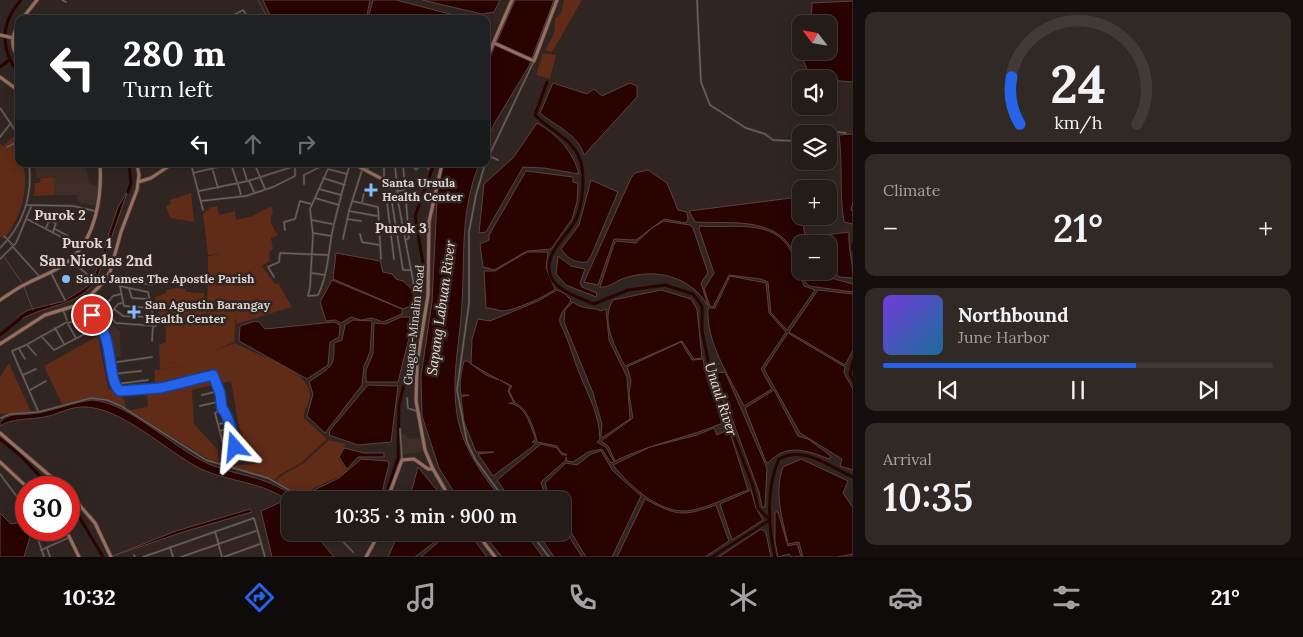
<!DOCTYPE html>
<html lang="en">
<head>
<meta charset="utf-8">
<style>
	body { margin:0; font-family:Lora,serif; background:#302926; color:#f1f3f6; height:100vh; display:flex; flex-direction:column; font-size:19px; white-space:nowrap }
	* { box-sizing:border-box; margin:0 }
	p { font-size:16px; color:#a3a1a2 }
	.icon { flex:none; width:28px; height:28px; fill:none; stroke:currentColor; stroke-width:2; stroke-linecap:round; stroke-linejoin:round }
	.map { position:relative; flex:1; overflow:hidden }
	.details { display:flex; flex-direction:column; gap:12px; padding:12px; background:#140f0e; width:450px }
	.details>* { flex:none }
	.guide { position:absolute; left:15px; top:15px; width:475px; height:152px; border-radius:10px; box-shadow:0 2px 12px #0003,0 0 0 1px #413a38; background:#202124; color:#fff; overflow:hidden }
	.needle { width:32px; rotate:301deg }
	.fabs { position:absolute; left:792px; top:15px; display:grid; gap:10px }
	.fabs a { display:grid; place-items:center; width:45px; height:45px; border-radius:10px; background:#241c19; box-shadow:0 2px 12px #0003,0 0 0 1px #413a38; font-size:25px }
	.speed { position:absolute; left:15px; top:476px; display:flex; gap:10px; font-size:25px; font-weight:700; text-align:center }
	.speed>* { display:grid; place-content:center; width:65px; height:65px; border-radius:50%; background:#241c19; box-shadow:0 2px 12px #0003,0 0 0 1px #413a38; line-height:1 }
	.speed .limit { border:8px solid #d22; background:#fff; color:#111 }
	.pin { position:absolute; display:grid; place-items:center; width:42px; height:42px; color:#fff; margin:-21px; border:2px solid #fff; border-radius:50%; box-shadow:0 1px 5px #0007 }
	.me { position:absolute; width:55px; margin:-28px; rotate:342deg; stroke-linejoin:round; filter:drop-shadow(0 0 4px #0008) }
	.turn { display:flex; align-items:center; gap:18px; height:105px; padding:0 25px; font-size:22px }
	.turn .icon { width:65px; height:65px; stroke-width:2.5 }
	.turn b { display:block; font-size:35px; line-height:42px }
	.lanes { display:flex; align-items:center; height:48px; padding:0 25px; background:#0003; justify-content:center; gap:25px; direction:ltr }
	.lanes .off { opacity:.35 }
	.big { font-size:38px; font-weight:600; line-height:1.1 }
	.details .widget { flex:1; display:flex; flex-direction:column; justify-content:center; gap:8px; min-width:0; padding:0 18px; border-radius:10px; background:#302926 }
	.details .dial { align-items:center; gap:0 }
	.dial svg { height:130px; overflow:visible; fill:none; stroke:#413a38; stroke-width:7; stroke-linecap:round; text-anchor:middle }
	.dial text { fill:#f1f3f6; stroke:none }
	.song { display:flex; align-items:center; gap:15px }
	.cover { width:60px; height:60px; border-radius:8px; background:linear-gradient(135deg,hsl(260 70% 55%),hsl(200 70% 35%)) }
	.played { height:5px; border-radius:2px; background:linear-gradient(90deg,#2563eb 65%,#413a38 65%) }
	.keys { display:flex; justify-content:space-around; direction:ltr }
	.heat { display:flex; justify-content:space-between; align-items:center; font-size:28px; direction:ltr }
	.trip { position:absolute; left:281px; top:491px; width:290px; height:50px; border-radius:10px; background:#241c19; box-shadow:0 2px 12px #0003,0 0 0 1px #413a38; font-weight:600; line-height:50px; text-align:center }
	.tab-bar { display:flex; height:80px; justify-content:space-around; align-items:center; background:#0e0b0a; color:#a3a1a2 }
	.tab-bar .icon { width:35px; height:35px }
	.tab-bar .selected { color:#2563eb }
	.tab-bar b { font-size:22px; color:#f1f3f6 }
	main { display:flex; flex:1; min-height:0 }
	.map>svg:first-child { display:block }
</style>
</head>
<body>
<main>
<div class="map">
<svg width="853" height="557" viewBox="0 0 853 557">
	<rect width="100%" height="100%" fill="#302521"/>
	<!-- built -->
	<path fill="#3f2e28" d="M34 164H85L89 184 100 186 95 206 80 202 77 200V195H54V178L56 176 37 178Z
		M383 178 396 186 397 200 380 203Z
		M110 322 120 332 121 357H111L108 335 103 326Z
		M404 434 410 439 420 438 423 451 403 455 401 437Z"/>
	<!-- green -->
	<path fill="#602b17" d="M564 0H582L552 52 545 50 554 34 555 19 561 13Z
		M543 53 556 55 550 79 536 75Z
		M14 136 19 148V164H23C30 189 20 219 4 239L0 236V144L3 146Z
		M54 177V195L34 196 35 183H39L41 178Z
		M191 193 194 222 170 218 166 206 171 204 170 200Z
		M217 206 219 215 235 211 236 220 253 216 271 206 273 211C268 221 272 226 278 235L271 238 273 249 269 253 270 261 262 266 275 284 278 283 292 307 236 324V312L234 342 211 352 235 343C254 355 309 368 310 395 310 403 303 410 304 418L327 439 301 463 279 475 275 480 229 466 255 464 239 427 231 381 192 390 194 424 217 449 220 463 208 459 129 410 148 407 147 393 154 390 155 370 207 362 160 369 159 345 166 342 165 319H160L155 297 166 293V290L183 286 186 292 204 293 207 324 208 256 222 254 208 255 203 214 211 207Z
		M98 336 108 388 124 399 126 408 97 397 62 404 44 366Z
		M9 363 31 412 0 414V377Z
		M329 440 346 444 338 458 348 472 310 490 308 494 304 493 303 500 276 481 281 476 305 462Z"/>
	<!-- water -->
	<path fill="#280300" stroke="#5d413e" d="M263 0H370L367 15 346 19H272Z
		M373 0H396L469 19H371L369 15Z
		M422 0H500L494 12 482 14Z
		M515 0H554L529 66 494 124 486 144V66Z
		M853 1V82L829 80 809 73 803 60 804 51H829V24H811L812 3Z
		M553 83 587 94 594 89 602 96 630 83 637 86V97L584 155C578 134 555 126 540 113Z
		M537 123C558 135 573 151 579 174L544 168 523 167 486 232 479 233 484 184 513 158Z
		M853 134V202L851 210 853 211V224L844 222C839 193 843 164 839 135Z
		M444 164H479C460 213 465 252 462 303 460 345 450 378 458 420 465 452 483 475 502 500H459L439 468 422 416 421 376 432 302 438 180Z
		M648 170 667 183 678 210 687 212 688 219 686 223 664 219 636 240 614 239 598 285 584 282 631 178 635 173Z
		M526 171 573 177V182L578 183 577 202 572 219 551 249 527 251 494 270 483 267 480 244 489 240V235Z
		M591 180 618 192 591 256 587 262C575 263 568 259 561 249L579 225Z
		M128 190 98 276C83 307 45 304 20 320L17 317 28 310 65 301 92 283 118 207Z
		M799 197 805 236 810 244H801V271H824L827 277 853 284V292L809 286C799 277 799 262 793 251 775 216 728 224 695 222L689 211Z
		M664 221 690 225 693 228 708 273 701 283 708 306C691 276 654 267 622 279 614 282 609 288 600 287L614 244 617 241 636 243 652 228Z
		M700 226C732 229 775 217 792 253 797 264 800 275 804 286L815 290 787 330 771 313 768 282 761 279 729 275 713 307 710 306 704 289 714 273 699 229Z
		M849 232C848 249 853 261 853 278L840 277 830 272 829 244H820L817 236Z
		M527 252H548L546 268 555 289C547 296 513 311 502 311 496 310 492 308 486 308L484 271H495Z
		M336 253 380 261 383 272 392 274 396 279 403 281 414 291 413 305 403 309 333 279Z
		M558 256 571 266 585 269 580 283 582 287 597 293 596 297 566 285 556 274Z
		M730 276 766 283 769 313 786 332 761 369 772 389 744 406C729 376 706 343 708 308H715Z
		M332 280 402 309V314L383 322 372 318 361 320 351 317 341 323 335 320 326 321 320 302Z
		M557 290 564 293 571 300C568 307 558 313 560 323 569 340 573 358 580 375 589 397 599 414 600 439L597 442 606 447 614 462 611 463 602 449 588 452 573 462 567 461 566 457V460L541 482 546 500H511L497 480 541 444 557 448 562 455H567L561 452 557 446 537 442C535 430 527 407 515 403L509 391 512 386 500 380 510 386 508 391 514 403H509C526 406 529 423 535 437V440L532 442H536L532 447 493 476 478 454 494 452H476L464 422 461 397 469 395H461C459 384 461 373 464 361H467L486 375 499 380 471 364 472 339 478 319 490 321 538 301Z
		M661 290 691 299 697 309 702 358 694 359 682 341 625 366C615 347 600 320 613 300Z
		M818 290 853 294V350L845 365 789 332Z
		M573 302C584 311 592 306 601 311L606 309 609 340 627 377 630 419 603 437 601 436 602 424 593 393 564 322 565 310Z
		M401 317H410L409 329 411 330 398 382H366V370L373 354 374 323 386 324Z
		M353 320 372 321 370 352 364 366 362 385 325 433 307 416 313 394 309 382C329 367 335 370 334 343L342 340 345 325Z
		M255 321 259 322 265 329 334 322 340 325 339 337 330 342 328 365 307 379 239 341 240 326Z
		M788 333 845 367 844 373 853 389V470L840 466 842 459 800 433 764 369Z
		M681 342 692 360 703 359 707 379 723 417V423C687 438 652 443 615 461L608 446 601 441 633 418 629 394 631 380 627 367Z
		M725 372 767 468 765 507H762L759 492 731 416 714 378 716 373Z
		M368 385 398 386 391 442 358 445 329 435 330 430Z
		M774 390 798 436 808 439 831 456 829 459C806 450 786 443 768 463L766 462 745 408Z
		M93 400C130 403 174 449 209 464 239 477 272 476 297 500H290V502C262 481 232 483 201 469 167 452 122 407 84 407 71 406 57 415 44 417 29 420 12 418 0 426V422C8 413 19 415 30 414 52 412 72 402 93 400Z
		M714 428 717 435 729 429 748 490C730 496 712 506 693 510 662 517 631 487 613 465L650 447 697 435Z
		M344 448 364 453H384V457H358L347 469 339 457Z
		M601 451 613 471 641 496 612 557H586L563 519 562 500H550L545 483 566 463 577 465 591 454Z
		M361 459 388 461 389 464 380 500H342L310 492 339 478Z
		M801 459 848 481 843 493 853 508V554L837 557H803L799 542 788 544C782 518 774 492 783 467Z
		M418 467 445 500H409Z
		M751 490 756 508 763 520 732 540 720 504Z
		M645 499C677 516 682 517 716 505L729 541 705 557H617Z
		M281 502 290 510V532L314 533 334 557H272L261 511Z
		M250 509 252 512 183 532 110 557 176 531Z
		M775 512H778L788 546 797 544 801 556 792 557 789 554 778 557 775 542Z
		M0 513 11 524 17 523 29 530 30 537 24 557H0Z
		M563 527 582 557H554L538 533 562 532Z
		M761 529 766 533 771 557H719Z
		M450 532 469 533 487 557H421Z
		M399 533V532L446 533 415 557H388Z
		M483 533H525L543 557H502Z"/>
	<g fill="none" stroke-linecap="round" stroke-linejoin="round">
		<!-- stream -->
		<path stroke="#5d413e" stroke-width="1" d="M258 0 268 19
			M4 257 23 284 33 310"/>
		<!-- canal -->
		<path stroke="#280300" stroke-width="2.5" d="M712 557 770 520"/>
		<!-- river -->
		<path stroke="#280300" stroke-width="3" d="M0 67 8 61
			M19 74C0 50 0 23 21 0
			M547 82 535 115C549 130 570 137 579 157 586 172 583 206 575 221 566 238 540 256 552 279 558 291 582 299 594 304L628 290 665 285 693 294 702 306V331L712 380 753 486 758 508 770 520
			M128 192 131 183 129 164
			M853 244V250
			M0 335 21 318
			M853 361 850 374 853 380
			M0 439 20 455 51 488
			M384 500 398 458 399 405 412 353 424 280V269L415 216 434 164
			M69 505 77 513 103 557
			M775 557C768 527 766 487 779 459 804 445 830 467 853 477"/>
		<!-- street casing -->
		<g stroke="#49413e" stroke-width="2.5">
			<path id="street" d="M62 0 66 2
				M697 0 701 82 710 105 746 128 765 134 773 140 794 141 801 145
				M226 19 243 10 249 19
				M0 108 19 136
				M829 135 837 132 846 133
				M0 137 11 123
				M7 147 19 141
				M489 156 498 160
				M486 162 533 63
				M191 164 203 210
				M211 164 218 188
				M231 164 237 182
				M242 164 247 180
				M403 164 409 238 406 240
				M411 164 416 170 422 164
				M485 164 476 195 469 232V303L457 390 467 442 475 459 505 500
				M255 165 265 189
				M428 169 430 164
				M367 170 370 164
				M193 173 231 164
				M347 174 328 169 310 209 313 235 310 287 308 296 318 295C329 273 328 248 334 224 339 204 344 183 350 164
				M323 178 345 185
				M384 178V164
				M249 181 254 192
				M238 184 241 195
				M304 184V175L326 164
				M319 189 341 195
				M199 191 248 181 295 166
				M397 191 406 190
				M315 198 339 205
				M201 201 246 196 273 187 295 176V164
				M352 201 378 207 381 259
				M398 201 415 291
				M362 202 364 193
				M392 203 403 270H411
				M27 205 73 206 95 211
				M349 211 377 216
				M27 219 63 238
				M347 219 361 221
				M312 220 332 224
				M46 228 49 221 56 223 53 232
				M55 229 68 236 66 240
				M285 230 284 222 295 219 300 201 311 204
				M313 233 331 236
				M360 234 362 242 379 245
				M4 236 13 245
				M343 239 349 211 362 170
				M13 247 39 276
				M0 248C23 226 33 195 29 164
				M0 259 16 243 31 207
				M394 259 387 202 398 200 395 164
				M71 260 100 286
				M51 273 65 300
				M110 273 118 277 124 306 151 308
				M312 273 325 275
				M274 277 268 267 279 262 280 253 328 255
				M119 279 152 285
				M119 286 148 292 155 325
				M129 289 132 298 148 299
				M121 294 113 296 102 309 116 323 156 326
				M114 309 123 316 153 317
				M63 310 67 320
				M109 315 118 304 122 303
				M68 323 91 315C117 337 105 380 120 391L161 388 213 375 220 393 222 409 226 412 229 427 237 447
				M68 324 76 338
				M55 328 64 344
				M41 336 54 350 102 325
				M152 341 153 326
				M27 345 36 355
				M19 349 25 359
				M111 363 152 357
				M113 374 141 371
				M23 375 36 369
				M117 384 148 380
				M30 390 46 381
				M202 395 218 391
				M407 398 408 408 416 411
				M200 406 221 401
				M222 409 215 413 229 466
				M38 411 12 351 26 345 67 322
				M1 418 10 414 39 412 91 398 107 400 121 406 206 460 268 478 289 490 300 500
				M219 424 228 422
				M400 429 402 459
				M220 431 228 428
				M225 450 237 447 239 454 228 457
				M0 474 26 509
				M35 530 44 557
				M215 531 222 557
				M334 532 353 552
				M530 532 549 557
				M170 547 173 557
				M47 548 50 557
				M41 550 68 538
				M134 555 135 557
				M143 557 254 518 265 557
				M181 557 256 531
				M224 557 260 544"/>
		</g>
		<!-- secondary casing -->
		<g stroke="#49413e" stroke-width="4.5">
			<path id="secondary" d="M22 19 37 0
				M19 24C11 36 10 47 19 58
				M0 35 13 38
				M494 43 534 61 557 0
				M486 60 512 0
				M0 77 19 91
				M354 164 397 187
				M442 164 429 222 428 295 417 364 416 401 425 450 433 469 451 500
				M138 182 151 178 172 164
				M0 300C8 295 17 288 26 284 41 276 58 271 70 260 96 238 102 196 100 164
				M0 344 45 315 81 304 102 284 110 272 121 232 137 190 139 175 137 164
				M0 433 64 488
				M0 462 28 488
				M69 493 95 523 111 557
				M387 500 402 460 414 459 428 469H433
				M66 530 79 557
				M476 532 495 557
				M366 557 380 532"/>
		</g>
		<!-- street -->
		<use href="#street" stroke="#736662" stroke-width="1"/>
		<!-- secondary -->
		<use href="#secondary" stroke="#996e5e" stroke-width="3"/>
	</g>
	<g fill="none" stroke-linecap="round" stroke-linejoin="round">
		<!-- route casing -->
		<g stroke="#184099" stroke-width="12">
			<path id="route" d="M92 315C116 337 106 380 120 391L161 388 213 375 220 393 222 409C228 413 233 438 237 446L235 447"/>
		</g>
		<!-- route -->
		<use href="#route" stroke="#2563eb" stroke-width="9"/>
	</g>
	<!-- markers -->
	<g fill="#82bcfa" stroke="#302521" stroke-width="2">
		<path d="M368.5 182.5h5v5h5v5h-5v5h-5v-5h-5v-5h5z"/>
		<circle cx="66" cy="279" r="5"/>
		<path d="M131.5 304.5h5v5h5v5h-5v5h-5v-5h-5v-5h5z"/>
	</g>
	<g text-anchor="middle" stroke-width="5" stroke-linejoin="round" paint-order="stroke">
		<!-- poi labels -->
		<g font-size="12" font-weight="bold" fill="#d9d2cf" stroke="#302521" text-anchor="start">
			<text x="382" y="187">Santa Ursula<tspan x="382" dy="14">Health Center</tspan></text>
			<text x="76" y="283">Saint James The Apostle Parish</text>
			<text x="145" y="309">San Agustin Barangay<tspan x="145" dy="14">Health Center</tspan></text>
		</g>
		<!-- street labels -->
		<g font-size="12" fill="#d9d2cf" stroke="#302521">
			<text transform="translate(414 325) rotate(-84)" y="4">Guagua-Minalin Road</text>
		</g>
		<!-- neighbourhood labels -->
		<g font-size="14" font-weight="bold" fill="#e4d5d0" stroke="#302521">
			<text x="60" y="220">Purok 2</text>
			<text x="401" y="233">Purok 3</text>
			<text x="87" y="248">Purok 1</text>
		</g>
		<!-- water labels -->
		<g font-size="14" font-style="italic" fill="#f4dcd4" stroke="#302521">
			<text transform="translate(441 308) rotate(-82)" y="5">Sapang Labuan River</text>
			<text transform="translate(721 399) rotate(72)" y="5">Unaul River</text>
		</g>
		<!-- quarter labels -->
		<g font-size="15" font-weight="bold" fill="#e4d5d0" stroke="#302521">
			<text x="96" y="266">San Nicolas 2nd</text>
		</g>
	</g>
</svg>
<div class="fabs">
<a><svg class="needle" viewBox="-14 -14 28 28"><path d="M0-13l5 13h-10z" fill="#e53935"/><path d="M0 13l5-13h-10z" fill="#a3a1a2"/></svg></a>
<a><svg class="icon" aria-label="sound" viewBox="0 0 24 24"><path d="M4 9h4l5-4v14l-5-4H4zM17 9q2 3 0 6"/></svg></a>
<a><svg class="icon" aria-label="layers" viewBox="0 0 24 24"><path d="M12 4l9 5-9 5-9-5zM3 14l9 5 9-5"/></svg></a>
<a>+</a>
<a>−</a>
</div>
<div class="speed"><div class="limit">30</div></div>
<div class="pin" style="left:92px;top:315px;background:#d93025"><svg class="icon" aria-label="arrive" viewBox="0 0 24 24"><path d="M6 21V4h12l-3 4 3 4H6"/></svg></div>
<svg class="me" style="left:235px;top:447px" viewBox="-20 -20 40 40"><path d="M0-17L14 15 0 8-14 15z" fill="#2563eb" stroke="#fff" stroke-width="4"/></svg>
<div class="trip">10:35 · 3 min · 900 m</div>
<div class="guide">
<div class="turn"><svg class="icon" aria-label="left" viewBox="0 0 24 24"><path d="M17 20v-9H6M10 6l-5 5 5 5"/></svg><div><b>280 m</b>Turn left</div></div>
<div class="lanes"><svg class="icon" aria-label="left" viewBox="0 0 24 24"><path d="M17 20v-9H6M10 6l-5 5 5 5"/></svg><svg class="icon off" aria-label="ahead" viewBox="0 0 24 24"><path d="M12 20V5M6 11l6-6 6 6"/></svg><svg class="icon off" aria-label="right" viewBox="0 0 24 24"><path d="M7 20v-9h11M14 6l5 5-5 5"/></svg></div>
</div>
</div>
<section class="details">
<div class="widget dial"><svg viewBox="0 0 100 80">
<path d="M14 69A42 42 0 1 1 86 69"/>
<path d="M14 69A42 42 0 0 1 9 40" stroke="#2563eb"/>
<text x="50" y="56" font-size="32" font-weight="700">24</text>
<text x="50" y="72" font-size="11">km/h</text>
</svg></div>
<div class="widget"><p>Climate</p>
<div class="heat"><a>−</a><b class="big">21°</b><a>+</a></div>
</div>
<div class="widget">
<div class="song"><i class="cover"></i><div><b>Northbound</b><p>June Harbor</p></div></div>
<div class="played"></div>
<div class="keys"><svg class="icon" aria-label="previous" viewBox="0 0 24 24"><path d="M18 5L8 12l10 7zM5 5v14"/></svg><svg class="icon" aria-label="pause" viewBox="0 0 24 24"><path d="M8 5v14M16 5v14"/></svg><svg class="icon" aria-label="next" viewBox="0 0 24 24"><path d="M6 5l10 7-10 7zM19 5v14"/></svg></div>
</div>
<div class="widget"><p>Arrival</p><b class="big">10:35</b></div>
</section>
</main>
<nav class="tab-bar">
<b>10:32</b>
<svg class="icon selected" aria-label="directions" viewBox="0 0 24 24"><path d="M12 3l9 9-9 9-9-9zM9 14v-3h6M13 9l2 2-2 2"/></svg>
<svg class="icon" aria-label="music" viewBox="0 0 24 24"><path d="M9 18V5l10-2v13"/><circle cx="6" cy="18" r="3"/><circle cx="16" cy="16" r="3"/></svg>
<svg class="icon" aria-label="phone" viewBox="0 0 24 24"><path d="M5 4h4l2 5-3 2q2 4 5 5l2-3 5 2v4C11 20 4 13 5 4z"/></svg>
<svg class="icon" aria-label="climate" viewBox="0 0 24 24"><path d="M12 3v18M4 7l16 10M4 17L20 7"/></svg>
<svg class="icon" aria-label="car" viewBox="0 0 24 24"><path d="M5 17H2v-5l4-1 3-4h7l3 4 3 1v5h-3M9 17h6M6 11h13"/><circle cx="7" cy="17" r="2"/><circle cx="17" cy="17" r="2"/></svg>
<svg class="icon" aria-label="filters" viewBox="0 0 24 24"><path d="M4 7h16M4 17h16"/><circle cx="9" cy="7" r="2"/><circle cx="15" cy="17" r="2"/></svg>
<b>21°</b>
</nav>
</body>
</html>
